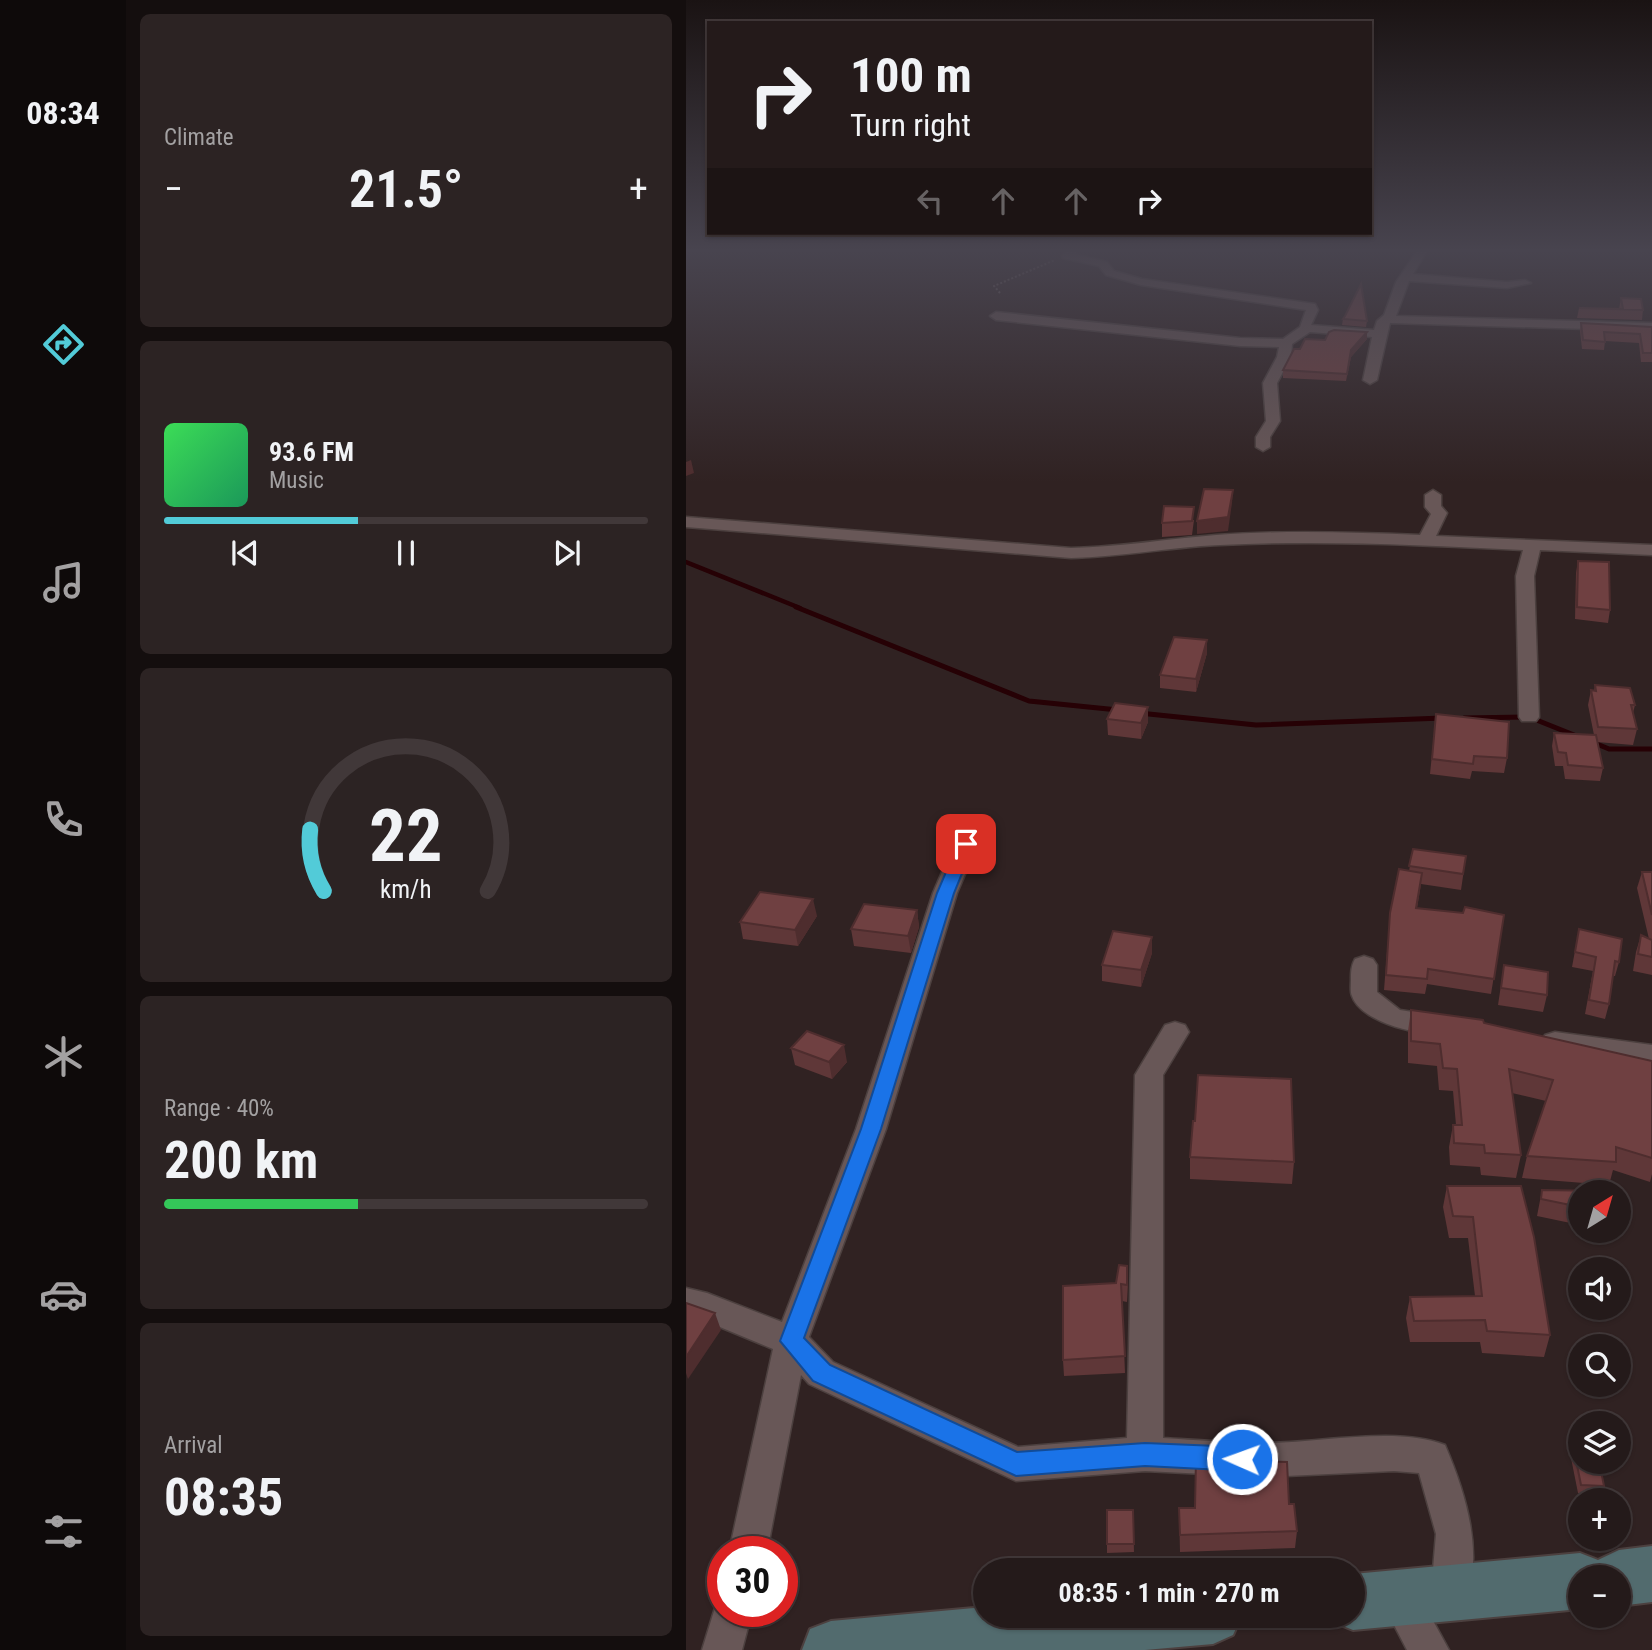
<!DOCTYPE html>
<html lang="en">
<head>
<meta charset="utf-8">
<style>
	body { margin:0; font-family:"Roboto Condensed",sans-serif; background:#2c2323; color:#f1f3f6; height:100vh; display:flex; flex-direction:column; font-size:26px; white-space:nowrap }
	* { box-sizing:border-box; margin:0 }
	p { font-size:23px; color:#a3a1a2 }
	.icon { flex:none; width:38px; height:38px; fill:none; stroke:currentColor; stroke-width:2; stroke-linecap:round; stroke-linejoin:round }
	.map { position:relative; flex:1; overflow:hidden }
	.drawer { display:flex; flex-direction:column; gap:14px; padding:14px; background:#140e0e; width:560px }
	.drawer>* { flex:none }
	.top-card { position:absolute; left:21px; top:21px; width:665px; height:214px; border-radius:0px; box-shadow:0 2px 5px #0004,0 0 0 2px #413839; background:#241a1a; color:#f1f3f6; overflow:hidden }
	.needle { width:46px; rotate:37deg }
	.tools { position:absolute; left:882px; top:1180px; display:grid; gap:14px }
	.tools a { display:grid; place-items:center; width:63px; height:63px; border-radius:50%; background:#241a1a; box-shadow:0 2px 5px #0004,0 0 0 2px #413839; font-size:35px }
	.speed { position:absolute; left:21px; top:1536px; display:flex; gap:14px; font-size:35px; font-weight:700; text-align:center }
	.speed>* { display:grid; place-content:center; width:91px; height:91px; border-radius:50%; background:#241a1a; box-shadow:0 2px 5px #0004,0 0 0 2px #413839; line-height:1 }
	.speed .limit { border:10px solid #d22; background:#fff; color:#111 }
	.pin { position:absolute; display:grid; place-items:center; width:60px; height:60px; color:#fff; margin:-30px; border-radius:14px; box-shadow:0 4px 10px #0006 }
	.me { position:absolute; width:77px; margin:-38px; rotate:272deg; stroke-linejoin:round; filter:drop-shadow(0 0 5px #0008) }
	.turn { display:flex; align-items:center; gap:24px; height:147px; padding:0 28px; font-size:32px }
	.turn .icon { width:91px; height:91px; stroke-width:2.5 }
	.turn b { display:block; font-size:49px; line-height:60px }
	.lanes { display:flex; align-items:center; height:66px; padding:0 28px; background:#0003; justify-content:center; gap:35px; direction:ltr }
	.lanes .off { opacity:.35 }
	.big { font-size:52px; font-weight:700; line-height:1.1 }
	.drawer .tile { flex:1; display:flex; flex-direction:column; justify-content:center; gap:10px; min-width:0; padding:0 24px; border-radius:10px; background:#2c2323 }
	.drawer .dial { align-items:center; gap:0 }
	.dial svg { height:182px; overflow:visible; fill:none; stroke:#413839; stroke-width:7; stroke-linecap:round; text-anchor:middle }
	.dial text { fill:#f1f3f6; stroke:none }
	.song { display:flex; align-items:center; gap:21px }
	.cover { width:84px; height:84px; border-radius:10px; background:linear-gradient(135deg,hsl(130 70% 55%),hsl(150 70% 35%)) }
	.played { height:7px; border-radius:4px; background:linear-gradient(90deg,#52cbd8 40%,#413839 40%) }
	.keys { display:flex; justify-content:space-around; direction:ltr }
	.heat { display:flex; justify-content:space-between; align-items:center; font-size:38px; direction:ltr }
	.charge { height:10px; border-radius:5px; background:linear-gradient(90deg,#34c759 40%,#413839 0) }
	.trip { position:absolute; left:287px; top:1558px; width:392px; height:70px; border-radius:35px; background:#241a1a; box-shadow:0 2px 5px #0004,0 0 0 2px #413839; font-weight:700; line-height:70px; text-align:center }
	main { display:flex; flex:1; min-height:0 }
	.tabs { display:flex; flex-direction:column; width:126px; justify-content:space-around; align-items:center; background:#0e0a0a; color:#a3a1a2 }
	.tabs .icon { width:49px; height:49px }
	.tabs .active { color:#52cbd8 }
	.tabs b { font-size:32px; color:#f1f3f6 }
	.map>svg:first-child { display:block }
</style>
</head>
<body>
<main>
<nav class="tabs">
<b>08:34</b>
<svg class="icon active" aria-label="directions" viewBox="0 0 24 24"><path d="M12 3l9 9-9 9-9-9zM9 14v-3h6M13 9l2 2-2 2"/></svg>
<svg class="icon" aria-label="music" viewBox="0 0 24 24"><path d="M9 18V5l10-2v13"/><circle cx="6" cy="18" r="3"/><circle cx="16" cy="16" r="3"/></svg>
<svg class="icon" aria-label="phone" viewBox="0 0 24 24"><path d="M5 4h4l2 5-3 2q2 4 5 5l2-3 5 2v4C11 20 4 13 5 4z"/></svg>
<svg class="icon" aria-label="climate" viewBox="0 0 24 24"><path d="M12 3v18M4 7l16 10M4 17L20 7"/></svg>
<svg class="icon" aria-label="car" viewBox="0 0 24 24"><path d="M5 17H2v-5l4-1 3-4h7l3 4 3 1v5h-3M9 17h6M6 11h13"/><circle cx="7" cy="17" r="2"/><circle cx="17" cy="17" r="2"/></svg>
<svg class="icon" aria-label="filters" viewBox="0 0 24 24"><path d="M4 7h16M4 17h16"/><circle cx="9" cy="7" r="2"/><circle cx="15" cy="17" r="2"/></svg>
</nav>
<section class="drawer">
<div class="tile"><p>Climate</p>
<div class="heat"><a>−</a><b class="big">21.5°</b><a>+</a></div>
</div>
<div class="tile">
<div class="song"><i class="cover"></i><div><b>93.6 FM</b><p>Music</p></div></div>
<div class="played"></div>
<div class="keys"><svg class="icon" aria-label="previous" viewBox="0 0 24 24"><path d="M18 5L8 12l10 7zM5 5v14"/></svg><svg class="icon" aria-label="pause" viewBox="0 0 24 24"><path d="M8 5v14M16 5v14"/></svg><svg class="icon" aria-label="next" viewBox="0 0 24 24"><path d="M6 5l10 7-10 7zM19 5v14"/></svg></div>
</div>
<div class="tile dial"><svg viewBox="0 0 100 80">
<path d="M14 69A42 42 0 1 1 86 69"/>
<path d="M14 69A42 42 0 0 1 8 42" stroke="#52cbd8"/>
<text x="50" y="56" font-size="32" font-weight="700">22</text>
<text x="50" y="72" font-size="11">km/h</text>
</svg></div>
<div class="tile"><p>Range · 40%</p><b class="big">200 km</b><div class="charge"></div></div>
<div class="tile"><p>Arrival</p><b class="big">08:35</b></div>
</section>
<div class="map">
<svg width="966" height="1650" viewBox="0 0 966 1650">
	<rect width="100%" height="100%" fill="#302222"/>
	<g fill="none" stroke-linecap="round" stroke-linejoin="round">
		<!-- stream-far1 -->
		<path stroke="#260105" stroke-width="4.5" d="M0 562 114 608"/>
		<!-- stream -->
		<path stroke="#260105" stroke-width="5" d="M110 607 343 701 432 710
			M453 713 570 725 757 718
			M778 718 843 717 893 737
			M906 742 923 749H966"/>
		<!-- street casing -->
		<g stroke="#4c403f" stroke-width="3">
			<path id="street" d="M380 251H391L389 254 421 262 428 271 456 279 629 304 632 310 625 325 688 330 691 321 698 315 710 282 731 251H741L727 274 821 282 839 280 845 283 821 288 723 281 710 316 966 323V331L704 323 691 380 684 384 677 380 686 337 624 332 606 344 605 357 591 383 594 421 584 437V447L577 451 570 447V437L580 421 577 383 591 357 593 347 554 346 310 320 304 316 310 312 554 338 597 339 614 327 620 310 455 285 420 275 413 266 377 258 376 256Z
				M747 490 755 495V506L761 513 750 536 966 545V555L854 550 848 576 853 717 850 721H836L833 717 830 576 837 550C736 545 635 540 534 545 484 547 435 557 385 558L0 527V517L385 548C434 547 481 539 530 535 597 530 666 532 734 535L745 514 739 507V495Z
				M280 837 288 839 292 844 271 893 200 1129 123 1337 147 1362 332 1447 441 1438 449 1075 479 1025 489 1022 499 1025 503 1032 477 1075V1438C511 1440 546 1443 580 1443 632 1443 712 1426 759 1445 780 1494 799 1555 778 1607L764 1612 750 1607 745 1593 750 1534 733 1473 708 1471 580 1477 459 1471 330 1481 123 1384 115 1375 81 1552H43L87 1349 17 1320 0 1316V1288L21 1293 96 1322 170 1129 247 893 268 844 272 839Z
				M678 956 687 959 691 965V992L714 1010 765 1018 768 1025 765 1032C740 1039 675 1023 666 996 664 992 665 985 665 980 665 972 665 966 669 959Z
				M869 1032 966 1045V1065L859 1049 855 1042 859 1035Z
				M713 1579 727 1584 763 1650H721L694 1598 699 1584Z
				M37 1596V1612H66L56 1650H16L32 1598Z"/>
		</g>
		<!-- secondary casing -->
		<g stroke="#4c403f" stroke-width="4">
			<path id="secondary" d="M966 1546V1602L933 1606V1577H894V1609L667 1630 647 1622 644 1615H667V1574L894 1553 912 1560 933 1550Z
				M299 1607V1615H556L547 1635 527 1644 459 1650H116L124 1629 145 1621Z"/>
		</g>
		<!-- path -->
		<path stroke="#736766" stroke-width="2" stroke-dasharray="2 2" stroke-linecap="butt" d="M314 293 308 286 369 260"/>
		<!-- street -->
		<use href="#street" fill="#685757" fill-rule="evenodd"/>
		<!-- secondary -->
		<use href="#secondary" fill="#526b6e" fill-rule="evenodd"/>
	</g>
	<!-- wall -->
	<path fill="#5f3738" d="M935 298 957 310 956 320 891 318 893 308 933 309Z
		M657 319 681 321 680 327 656 325Z
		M895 323 966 327V362H955L953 343 919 341 918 350 896 349 894 331Z
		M681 339 665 357 660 381 597 378V370L614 349 639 340Z
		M508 520 506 535 476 537V523Z
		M892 561 924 610 922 623 889 619 890 573Z
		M521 653 510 692 474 688V675Z
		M909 685 949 705 947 713 951 729 947 745 911 742 917 768 914 781 879 779 877 766H869L866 746 868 733 908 735 902 705 905 690 908 691Z
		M750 714 821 758 818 773 786 771 784 779 744 774Z
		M421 719 462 722 455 739 422 735Z
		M727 849 780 856 775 890 735 884 731 908 777 913 818 915 805 994 741 984 739 994 698 990 704 913 723 871Z
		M956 872H966V975L947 971 950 952 955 935 963 939 951 888Z
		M231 910 233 927 225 953 168 946 165 929Z
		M131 916 112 946 57 939 54 922Z
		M893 929 933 962 929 976H927L923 1004 919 1019 899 1014 907 971 886 967Z
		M466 937V953L455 987 416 981V965Z
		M818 965 861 995 857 1012 812 1005Z
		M725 1010 798 1023 966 1061V1174L964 1182 927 1170 923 1185 836 1178 841 1156 860 1101 826 1093 835 1155 830 1178 795 1175 794 1167 764 1165 763 1147 767 1125H770L767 1091 753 1090 751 1066 722 1063V1031Z
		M105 1048 161 1062 146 1079 109 1065Z
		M504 1157 608 1162 606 1184 504 1179Z
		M761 1186H835L864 1335 858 1357 796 1353 794 1342H724L720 1318 724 1297 789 1296 782 1238H763L757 1207Z
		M856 1190 894 1192V1225L851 1216Z
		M442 1283 441 1302 436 1301 439 1373 378 1376 377 1360V1286Z
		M887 1445 918 1486 915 1494 892 1493 884 1453Z
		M603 1504 611 1531 609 1548 494 1552 493 1508Z
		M447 1510 448 1552 421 1553V1544Z"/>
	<!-- shaded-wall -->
	<path fill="#4e2d2e" d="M681 332V339L665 357 660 381 665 350Z
		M5 460 8 473 0 476V462Z
		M547 490 546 503 542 531 511 534V521Z
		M521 640V653L510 692V679Z
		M462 707V722L455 739V723Z
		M127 899 131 916 112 946 109 930Z
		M231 910 233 927 225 953 222 936Z
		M466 937V953L455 987V970Z
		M158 1045 161 1062 146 1079 143 1062Z
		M29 1313 35 1330 2 1379 0 1373V1357Z"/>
	<!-- building -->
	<path fill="#6f4041" stroke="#4e2d2e" stroke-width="2" d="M675 284 681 321 657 319 659 316Z
		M935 298 955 299 957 310 893 308 937 309Z
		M895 323 966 327V353H957L954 334 918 332 919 342 897 340Z
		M648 330 681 332 665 350 661 374 597 370 608 349H614L619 339 639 340 643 332Z
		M518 489 547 490 542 517 511 521Z
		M478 506 508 507 506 521 476 523Z
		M892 561 923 562 924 610 891 607Z
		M488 637 521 640 510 679 474 675Z
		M909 685 944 688 949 705H945L951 729 912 727 905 690 910 691Z
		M429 703 462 707 455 723 421 719Z
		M750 714 823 722 821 758 788 756 787 764 746 759Z
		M868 733 910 735 917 768 882 765 880 753 872 752Z
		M727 849 780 856 777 874 723 866Z
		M713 869 736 873 730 908 777 913 779 907 818 915 808 979 742 969 741 979 700 975 704 913Z
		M956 872H966V915Z
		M74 892 127 899 109 930 54 922Z
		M178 904 231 910 222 936 165 929Z
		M893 929 936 939 933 962 929 961 923 1004 903 1000 910 957 889 952Z
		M427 931 466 937 455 970 416 965Z
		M955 935 966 940V957L952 954Z
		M818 965 862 972 861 995 815 988Z
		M725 1010 797 1020 798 1023 966 1061V1158L930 1147V1162L841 1156 867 1080 823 1069 835 1155 799 1153 798 1145 768 1143 767 1125H776L771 1069 757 1068 754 1044 725 1041Z
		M121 1031 158 1045 143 1062 105 1048Z
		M512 1075 605 1079 608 1162 504 1157 507 1121H509Z
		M761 1186H835L848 1237 864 1335 801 1331 799 1320 728 1321 724 1297 796 1296 787 1217 767 1216Z
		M856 1190 918 1191V1192H894V1207L855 1199Z
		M433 1265 441 1266V1285L435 1284 439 1356 377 1360V1286L430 1283Z
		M0 1303 29 1313 0 1357Z
		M887 1445H894V1461H913L918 1486 895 1485Z
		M510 1459 601 1462 603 1504H608L611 1531 494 1535 493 1508H509Z
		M421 1510H447L448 1544H421Z"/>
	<!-- sky -->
	<linearGradient id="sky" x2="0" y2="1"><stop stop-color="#1a1313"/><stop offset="0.52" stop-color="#48444f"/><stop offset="1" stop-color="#48444f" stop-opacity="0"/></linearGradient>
	<rect width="966" height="482" fill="url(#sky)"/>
	<!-- route -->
	<path fill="#1a73e8" stroke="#114b97" stroke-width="2" d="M280 839 288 844 268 893 195 1129 118 1338 144 1365 331 1452 459 1443 556 1447 565 1450 569 1459 565 1467 556 1471 459 1466 330 1476 127 1381 94 1341 175 1129 251 893 272 844Z"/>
</svg>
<div class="tools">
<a><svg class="needle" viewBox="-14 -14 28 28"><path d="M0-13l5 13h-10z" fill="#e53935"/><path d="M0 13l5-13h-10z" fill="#a3a1a2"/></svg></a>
<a><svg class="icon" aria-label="sound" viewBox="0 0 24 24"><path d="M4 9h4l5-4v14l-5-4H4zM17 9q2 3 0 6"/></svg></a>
<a><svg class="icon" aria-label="search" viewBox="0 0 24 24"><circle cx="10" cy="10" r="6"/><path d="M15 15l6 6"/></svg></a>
<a><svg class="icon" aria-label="layers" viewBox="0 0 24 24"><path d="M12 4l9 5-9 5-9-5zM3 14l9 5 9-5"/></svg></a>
<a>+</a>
<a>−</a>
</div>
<div class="speed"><div class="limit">30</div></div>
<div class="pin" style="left:280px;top:844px;background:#d93025"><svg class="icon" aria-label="arrive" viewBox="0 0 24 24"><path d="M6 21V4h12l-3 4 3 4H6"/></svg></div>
<svg class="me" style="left:556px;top:1459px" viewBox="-20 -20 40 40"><circle r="17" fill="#1a73e8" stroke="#fff" stroke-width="3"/><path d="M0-11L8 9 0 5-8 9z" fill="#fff"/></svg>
<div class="trip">08:35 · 1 min · 270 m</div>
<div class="top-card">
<div class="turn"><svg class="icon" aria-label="right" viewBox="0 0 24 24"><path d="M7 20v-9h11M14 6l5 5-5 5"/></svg><div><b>100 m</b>Turn right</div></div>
<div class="lanes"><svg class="icon off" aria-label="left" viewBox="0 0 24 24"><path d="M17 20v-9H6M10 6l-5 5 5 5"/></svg><svg class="icon off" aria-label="ahead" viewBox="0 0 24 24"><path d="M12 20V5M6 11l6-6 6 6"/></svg><svg class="icon off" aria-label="ahead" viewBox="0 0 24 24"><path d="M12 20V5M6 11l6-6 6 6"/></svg><svg class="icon" aria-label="right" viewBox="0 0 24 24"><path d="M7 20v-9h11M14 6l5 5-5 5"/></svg></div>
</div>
</div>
</main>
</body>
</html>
